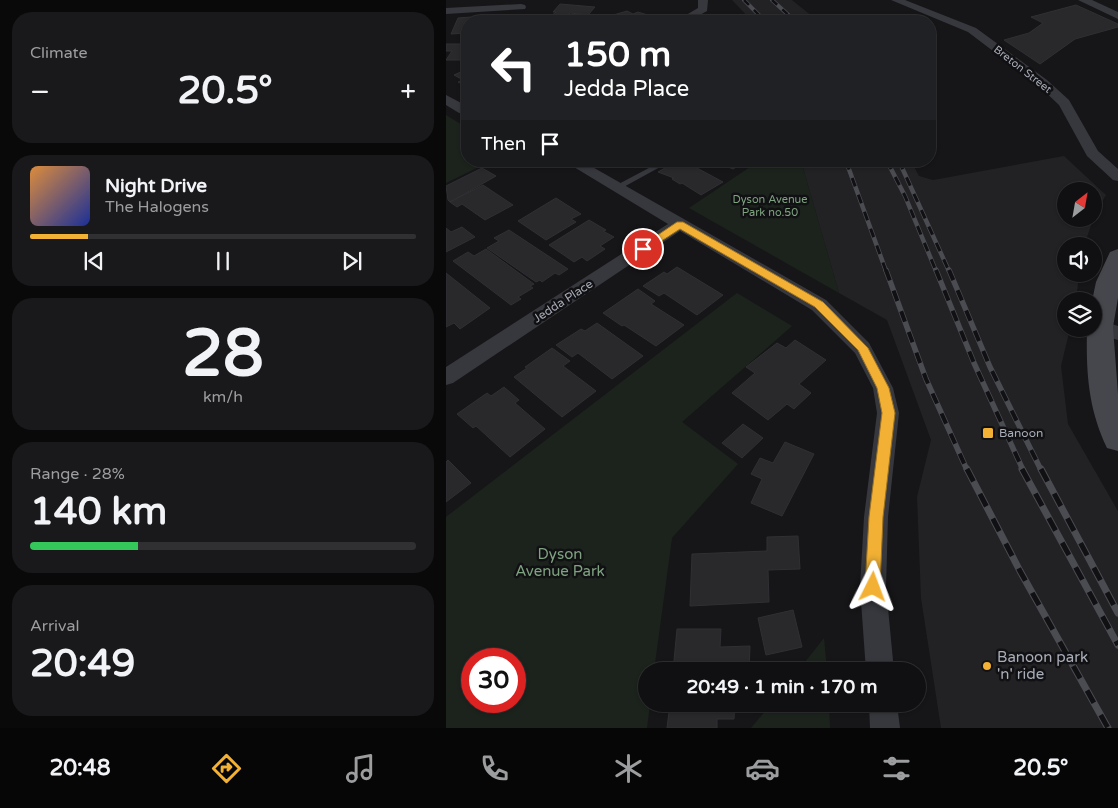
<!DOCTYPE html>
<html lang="en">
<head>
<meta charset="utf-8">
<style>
	body { margin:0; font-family:"Varela Round",sans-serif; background:#19191b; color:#f1f3f6; height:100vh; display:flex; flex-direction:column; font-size:19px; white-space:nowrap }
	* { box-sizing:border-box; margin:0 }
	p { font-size:16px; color:#9c9d9f }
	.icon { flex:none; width:28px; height:28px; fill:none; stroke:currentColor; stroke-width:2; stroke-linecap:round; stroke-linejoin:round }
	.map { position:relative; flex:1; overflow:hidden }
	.details { display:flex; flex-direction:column; gap:12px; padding:12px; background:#09090a; width:446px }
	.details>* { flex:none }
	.guide { position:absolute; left:15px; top:15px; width:475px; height:152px; border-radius:20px; box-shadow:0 1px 4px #0004,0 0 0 1px #303032; background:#202124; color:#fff; overflow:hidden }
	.needle { width:32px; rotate:31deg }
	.tools { position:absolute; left:611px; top:182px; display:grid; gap:10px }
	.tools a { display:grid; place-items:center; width:45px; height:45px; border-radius:50%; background:#101012; box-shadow:0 1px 4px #0004,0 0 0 1px #303032; font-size:25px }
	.speed { position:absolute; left:15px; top:648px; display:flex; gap:10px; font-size:25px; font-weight:700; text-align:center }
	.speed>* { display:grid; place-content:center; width:65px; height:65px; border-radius:50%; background:#101012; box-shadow:0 1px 4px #0004,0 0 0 1px #303032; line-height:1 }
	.speed .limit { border:8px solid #d22; background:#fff; color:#111 }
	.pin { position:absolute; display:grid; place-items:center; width:42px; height:42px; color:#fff; margin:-21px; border:2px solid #fff; border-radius:50%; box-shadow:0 1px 5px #0007 }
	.me { position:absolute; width:55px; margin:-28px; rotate:3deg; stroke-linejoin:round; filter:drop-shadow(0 0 4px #0008) }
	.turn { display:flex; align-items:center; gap:18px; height:105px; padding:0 20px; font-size:22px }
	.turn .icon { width:65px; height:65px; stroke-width:2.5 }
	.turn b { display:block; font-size:35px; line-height:42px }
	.then { display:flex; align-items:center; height:48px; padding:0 20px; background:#0003; gap:10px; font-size:19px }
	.big { font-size:38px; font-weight:800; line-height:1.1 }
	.details .card { flex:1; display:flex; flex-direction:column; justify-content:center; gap:8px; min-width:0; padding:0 18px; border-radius:20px; background:#19191b }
	.details .dial { align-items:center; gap:0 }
	.dial b { font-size:65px; line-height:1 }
	.song { display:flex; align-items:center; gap:15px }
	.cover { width:60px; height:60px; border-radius:8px; background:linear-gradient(135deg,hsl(30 70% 55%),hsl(230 70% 35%)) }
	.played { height:5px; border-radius:2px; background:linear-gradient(90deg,#f2b134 15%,#303032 15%) }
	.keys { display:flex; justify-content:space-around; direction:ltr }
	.heat { display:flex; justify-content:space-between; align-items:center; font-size:28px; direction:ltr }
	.charge { height:8px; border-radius:4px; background:linear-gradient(90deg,#34c759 28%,#303032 0) }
	.trip { position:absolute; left:192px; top:662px; width:288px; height:50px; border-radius:25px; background:#101012; box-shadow:0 1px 4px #0004,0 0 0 1px #303032; font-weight:800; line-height:50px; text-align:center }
	.dock { display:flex; height:80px; justify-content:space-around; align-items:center; background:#060607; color:#9c9d9f }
	.dock .icon { width:35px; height:35px }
	.dock .current { color:#f2b134 }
	.dock b { font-size:22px; color:#f1f3f6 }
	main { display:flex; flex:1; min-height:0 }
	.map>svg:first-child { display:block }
</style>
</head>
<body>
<main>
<section class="details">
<div class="card"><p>Climate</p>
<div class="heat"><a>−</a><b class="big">20.5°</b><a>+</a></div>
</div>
<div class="card">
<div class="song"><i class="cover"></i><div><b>Night Drive</b><p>The Halogens</p></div></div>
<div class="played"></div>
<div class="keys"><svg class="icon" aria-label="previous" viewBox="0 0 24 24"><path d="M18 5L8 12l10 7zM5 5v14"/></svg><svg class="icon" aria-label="pause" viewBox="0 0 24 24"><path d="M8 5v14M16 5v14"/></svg><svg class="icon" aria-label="next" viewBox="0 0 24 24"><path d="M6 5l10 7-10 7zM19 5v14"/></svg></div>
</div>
<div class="card dial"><b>28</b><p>km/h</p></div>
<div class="card"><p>Range · 28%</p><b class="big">140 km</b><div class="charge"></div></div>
<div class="card"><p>Arrival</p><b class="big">20:49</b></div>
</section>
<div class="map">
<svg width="672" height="728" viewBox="0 0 672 728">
	<rect width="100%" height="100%" fill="#161618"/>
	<!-- built -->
	<path fill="#222225" d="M286 0H346L372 21H306Z
		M618 156 660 195 648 216V191H620V219H647L638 246H620V274H633L630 301H620V329H624L615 366 622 424 672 511V728H495L475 598 471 497 485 440 441 320 393 293 355 161H465L473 176 487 180Z"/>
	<!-- green -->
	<path fill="#1c231d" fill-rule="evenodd" d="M0 115 21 128V161H45L0 183Z
		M313 161H355L393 293 243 208Z
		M291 293 346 326 236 422 292 464 226 538 208 671H201V704H204L201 728H0V517ZM26 659H69V701H26Z
		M378 638 381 671H352Z
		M325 704H383L384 728H305Z"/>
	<!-- building -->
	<path fill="#29292c" stroke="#303034" d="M114 4 149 7 142 15 124 13 120 17 105 16 110 12H107Z
		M630 5 672 24V27L629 39 594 64 558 40 583 33 597 23 585 17Z
		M181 11 187 14 192 12 205 16 194 21H175L164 16Z
		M145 16 159 21H143L137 19Z
		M25 17 27 19H40L39 21H21V33L5 34 12 18Z
		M0 44H21V60H0L6 51H0Z
		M21 69V86H20L12 82 17 80 8 75Z
		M231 161H238L277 182 255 195 236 183 234 184 226 179 228 178 212 172Z
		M267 161H295L292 163 294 165 287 169Z
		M36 168 50 176 4 202 2 200 0 186Z
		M37 185 67 205 39 220 16 204 11 207 4 202Z
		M110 198 135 214 125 219 130 222 100 240 72 221Z
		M143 220 160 230 157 231 168 237 154 246 159 249 141 261 136 257 128 262 103 245Z
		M16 227 29 237 0 252V228L5 232Z
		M63 230 122 269 113 275 109 273 96 282 94 280 90 282 41 248 53 241 48 238Z
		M40 249 88 284 84 286 87 288 72 297 75 299 65 305 7 261 22 252 28 256Z
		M231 267 277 295 251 315 218 293 213 296 197 286 218 272 221 274Z
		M0 273 44 308 14 329 8 323 0 327Z
		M192 289 209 301 205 304 238 325 210 346 178 325 176 326 157 313Z
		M151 323 197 356 166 379 132 353 126 357 110 345 135 329 139 331Z
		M349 340 380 360 353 384 365 393 348 409 341 404 322 420 286 393 309 373 300 367 331 343 340 348Z
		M106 348 124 361 117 366 150 391 116 417 68 377 81 368 79 367Z
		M58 387 73 400 69 403 99 429 64 457 30 426 27 428 11 414 41 393 45 396Z
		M297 424 317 438 296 458 276 443Z
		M339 442 368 454 336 516 305 503 316 479 305 474 314 458 327 463Z
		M2 460 25 483 0 502V462Z
		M352 536 354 569 322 570 323 602 244 606 246 554 321 551V537Z
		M347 610 356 647 320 655 312 618Z
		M231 629H275L274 647 304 646 303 671H227Z
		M224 704H289L288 719H271V728H221Z"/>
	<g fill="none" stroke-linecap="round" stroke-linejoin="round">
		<!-- lane -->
		<path fill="#37383d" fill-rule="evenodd" d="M216 161H225L174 189H171L167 187Z"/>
		<!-- street -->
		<path fill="#37383d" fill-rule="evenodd" d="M252 0H262L261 11 243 21H230L252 8Z
			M445 0H459L530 28 601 80 623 100 652 151 672 169V181L667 180 641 156 613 105 593 86 522 32Z
			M632 0H646L672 12V19Z
			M75 4 79 5 80 7 79 9 0 14V8Z
			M0 95 21 106V114L13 113 0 105Z
			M118 161H136L380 300 423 343 447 388 453 413 442 517 440 587 448 671H420L414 587 418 517 431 413 427 388 409 353 366 310 234 231 7 383 0 385V367L222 224Z
			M654 320 672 326V340L647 332 645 329H648V322Z
			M423 704H451L454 728H424Z"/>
		<!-- secondary -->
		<path fill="#45474d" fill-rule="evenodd" d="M672 249V298L667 327 672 394V451L661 448C642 408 640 372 641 329H648V301H646L650 282 664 252Z"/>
		<!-- rail-far3 casing -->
		<g stroke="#4a4c52" stroke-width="4">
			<path id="rail-far3" d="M298 0 319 21
				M326 0 349 21"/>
		</g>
		<!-- rail-far2 casing -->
		<g stroke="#4a4c52" stroke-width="4.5">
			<path id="rail-far2" d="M400 161 440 271
				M441 161 459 196 490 271
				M453 161 503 271"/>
		</g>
		<!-- rail-far1 casing -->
		<g stroke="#4a4c52" stroke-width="5.5">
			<path id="rail-far1" d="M440 270 480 379 521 470
				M490 270 528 363 577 470
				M503 270 544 367 595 470"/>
		</g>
		<!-- rail casing -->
		<g stroke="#4a4c52" stroke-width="7">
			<path id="rail" d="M521 469 574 571 662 728
				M576 469 672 645
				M595 469 672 613"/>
		</g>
		<!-- rail-far3 -->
		<use href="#rail-far3" stroke="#111113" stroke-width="2.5" stroke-dasharray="7" stroke-linecap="butt"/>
		<!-- rail-far2 -->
		<use href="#rail-far2" stroke="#111113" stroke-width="3" stroke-dasharray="9" stroke-linecap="butt"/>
		<!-- rail-far1 -->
		<use href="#rail-far1" stroke="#111113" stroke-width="4" stroke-dasharray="11" stroke-linecap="butt"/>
		<!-- rail -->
		<use href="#rail" stroke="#111113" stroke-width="5" stroke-dasharray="14" stroke-linecap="butt"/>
	</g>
	<!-- route -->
	<path fill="#f2b134" stroke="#9d7322" d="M231 222H237L377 302 422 348 443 388 449 413 437 517 434 587 432 592 427 594 421 592 419 587 423 517 436 413 431 388 412 350 369 307 234 229 200 251H194V247Z"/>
	<!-- markers -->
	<g fill="#f2b134" stroke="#111113" stroke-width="2">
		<rect x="536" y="427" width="12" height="12" rx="2.5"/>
		<circle cx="541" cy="666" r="5"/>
	</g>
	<g text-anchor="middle" stroke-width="5" stroke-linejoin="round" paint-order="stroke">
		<!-- far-street labels -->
		<g font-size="11" fill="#a8adb8" stroke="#111113">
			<text transform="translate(577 69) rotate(38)" y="4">Breton Street</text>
		</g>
		<!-- far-park labels -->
		<g font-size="11" fill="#7fa381" stroke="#111113">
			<text x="324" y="203">Dyson Avenue<tspan x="324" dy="13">Park no.50</tspan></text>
		</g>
		<!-- street labels -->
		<g font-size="12" fill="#a8adb8" stroke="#111113">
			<text transform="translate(117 301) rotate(-33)" y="4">Jedda Place</text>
		</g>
		<!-- poi labels -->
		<g font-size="12" fill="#a8adb8" stroke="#111113" text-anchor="start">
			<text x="553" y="437">Banoon</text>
		</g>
		<!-- near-park labels -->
		<g font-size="15" fill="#7fa381" stroke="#111113">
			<text x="114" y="559">Dyson<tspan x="114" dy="17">Avenue Park</tspan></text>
		</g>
		<!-- near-poi labels -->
		<g font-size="15" fill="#a8adb8" stroke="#111113" text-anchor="start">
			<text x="551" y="662">Banoon park<tspan x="551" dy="17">'n' ride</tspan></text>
		</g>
	</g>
</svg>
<div class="tools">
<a><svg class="needle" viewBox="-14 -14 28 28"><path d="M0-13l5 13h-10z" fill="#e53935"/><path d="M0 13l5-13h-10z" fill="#9c9d9f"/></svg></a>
<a><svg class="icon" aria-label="sound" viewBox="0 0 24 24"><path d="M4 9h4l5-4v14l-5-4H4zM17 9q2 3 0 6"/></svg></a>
<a><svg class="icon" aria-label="layers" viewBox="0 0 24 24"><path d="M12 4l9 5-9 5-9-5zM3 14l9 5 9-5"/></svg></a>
</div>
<div class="speed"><div class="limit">30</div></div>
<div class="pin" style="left:197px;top:249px;background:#d93025"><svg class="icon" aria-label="arrive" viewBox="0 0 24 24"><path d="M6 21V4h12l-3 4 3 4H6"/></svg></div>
<svg class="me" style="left:427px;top:587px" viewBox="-20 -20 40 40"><path d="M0-17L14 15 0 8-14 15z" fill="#f2b134" stroke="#fff" stroke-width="4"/></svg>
<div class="trip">20:49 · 1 min · 170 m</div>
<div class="guide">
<div class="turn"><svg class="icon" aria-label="left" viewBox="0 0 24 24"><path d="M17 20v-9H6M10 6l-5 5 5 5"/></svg><div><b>150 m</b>Jedda Place</div></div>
<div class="then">Then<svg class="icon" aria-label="arrive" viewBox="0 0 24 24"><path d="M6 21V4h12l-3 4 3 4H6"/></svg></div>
</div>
</div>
</main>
<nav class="dock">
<b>20:48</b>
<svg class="icon current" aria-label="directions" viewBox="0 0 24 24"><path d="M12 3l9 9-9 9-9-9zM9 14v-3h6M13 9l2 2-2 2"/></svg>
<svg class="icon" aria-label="music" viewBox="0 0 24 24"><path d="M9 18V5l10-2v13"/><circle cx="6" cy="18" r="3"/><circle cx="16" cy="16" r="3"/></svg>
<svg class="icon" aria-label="phone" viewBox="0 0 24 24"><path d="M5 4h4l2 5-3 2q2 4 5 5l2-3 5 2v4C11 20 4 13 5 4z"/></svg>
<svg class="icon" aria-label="climate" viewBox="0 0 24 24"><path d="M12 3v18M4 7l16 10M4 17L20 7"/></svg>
<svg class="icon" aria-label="car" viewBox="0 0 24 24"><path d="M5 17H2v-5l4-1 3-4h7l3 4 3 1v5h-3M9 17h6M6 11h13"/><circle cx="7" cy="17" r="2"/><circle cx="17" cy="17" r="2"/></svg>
<svg class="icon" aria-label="filters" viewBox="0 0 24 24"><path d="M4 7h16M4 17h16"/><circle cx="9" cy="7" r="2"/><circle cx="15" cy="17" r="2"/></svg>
<b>20.5°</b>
</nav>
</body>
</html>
